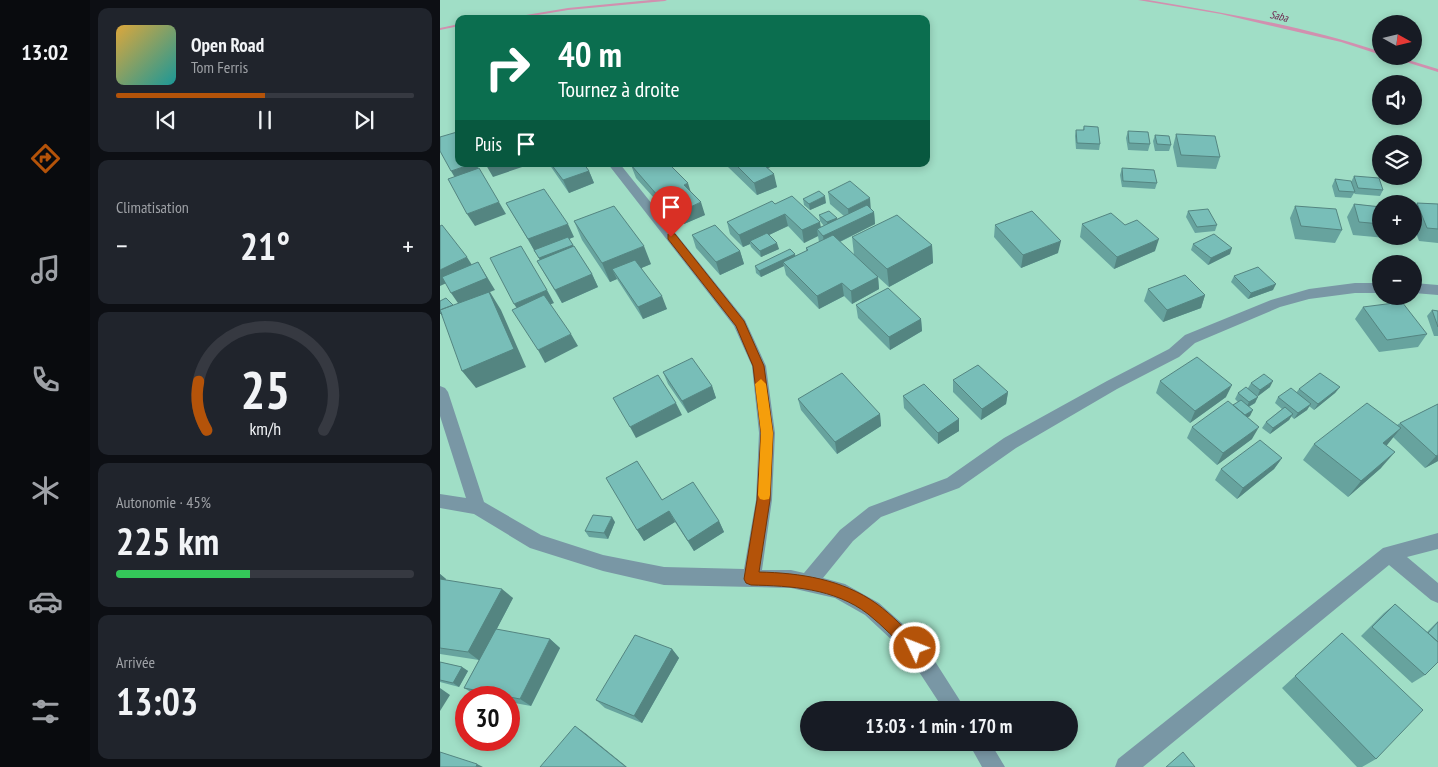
<!DOCTYPE html>
<html lang="fr">
<head>
<meta charset="utf-8">
<style>
	body { margin:0; font-family:"PT Sans Narrow",sans-serif; background:#20242c; color:#f1f3f6; height:100vh; display:flex; flex-direction:column; font-size:19px; white-space:nowrap }
	* { box-sizing:border-box; margin:0 }
	p { font-size:16px; color:#9ea1a6 }
	.icon { flex:none; width:28px; height:28px; fill:none; stroke:currentColor; stroke-width:2; stroke-linecap:round; stroke-linejoin:round }
	.map { position:relative; flex:1; overflow:hidden }
	.sheet { display:flex; flex-direction:column; gap:8px; padding:8px; background:#0d0f14; width:350px }
	.sheet>* { flex:none }
	.hud { position:absolute; left:15px; top:15px; width:475px; height:152px; border-radius:10px; box-shadow:0 2px 8px #0003; background:#0b6e4f; color:#fff; overflow:hidden }
	.needle { width:32px; rotate:98deg }
	.controls { position:absolute; left:932px; top:15px; display:grid; gap:10px }
	.controls a { display:grid; place-items:center; width:50px; height:50px; border-radius:50%; background:#171b24; box-shadow:0 2px 8px #0003; font-size:25px }
	.speed { position:absolute; left:15px; top:686px; display:flex; gap:10px; font-size:25px; font-weight:700; text-align:center }
	.speed>* { display:grid; place-content:center; width:65px; height:65px; border-radius:50%; background:#171b24; box-shadow:0 2px 8px #0003; line-height:1 }
	.speed .limit { border:8px solid #d22; background:#fff; color:#111 }
	.pin { position:absolute; display:grid; place-items:center; width:42px; height:42px; color:#fff; margin:-51px -21px; border-radius:50% 50% 50% 0; rotate:-45deg; box-shadow:0 0 5px #0007 }
	.pin .icon { rotate:45deg }
	.me { position:absolute; width:55px; margin:-28px; rotate:313deg; stroke-linejoin:round; filter:drop-shadow(0 0 4px #0008) }
	.turn { display:flex; align-items:center; gap:18px; height:105px; padding:0 20px; font-size:22px }
	.turn .icon { width:65px; height:65px; stroke-width:2.5 }
	.turn b { display:block; font-size:35px; line-height:42px }
	.then { display:flex; align-items:center; height:48px; padding:0 20px; background:#0003; gap:10px; font-size:19px }
	.big { font-size:38px; font-weight:700; line-height:1.1 }
	.sheet .tile { flex:1; display:flex; flex-direction:column; justify-content:center; gap:8px; min-width:0; padding:0 18px; border-radius:10px; background:#20242c }
	.sheet .dial { align-items:center; gap:0 }
	.dial svg { height:130px; overflow:visible; fill:none; stroke:#363941; stroke-width:7; stroke-linecap:round; text-anchor:middle }
	.dial text { fill:#f1f3f6; stroke:none }
	.song { display:flex; align-items:center; gap:15px }
	.cover { width:60px; height:60px; border-radius:8px; background:linear-gradient(135deg,hsl(40 70% 55%),hsl(180 70% 35%)) }
	.played { height:5px; border-radius:2px; background:linear-gradient(90deg,#b45309 50%,#363941 50%) }
	.keys { display:flex; justify-content:space-around; direction:ltr }
	.heat { display:flex; justify-content:space-between; align-items:center; font-size:28px; direction:ltr }
	.charge { height:8px; border-radius:4px; background:linear-gradient(90deg,#34c759 45%,#363941 0) }
	.trip { position:absolute; left:360px; top:701px; width:278px; height:50px; border-radius:25px; background:#171b24; box-shadow:0 2px 8px #0003; font-weight:700; line-height:50px; text-align:center }
	main { display:flex; flex:1; min-height:0 }
	.tabs { display:flex; flex-direction:column; width:90px; justify-content:space-around; align-items:center; background:#090b0e; color:#9ea1a6 }
	.tabs .icon { width:35px; height:35px }
	.tabs .selected { color:#b45309 }
	.tabs b { font-size:22px; color:#f1f3f6 }
	.map>svg:first-child { display:block }
</style>
</head>
<body>
<main>
<nav class="tabs">
<b>13:02</b>
<svg class="icon selected" aria-label="directions" viewBox="0 0 24 24"><path d="M12 3l9 9-9 9-9-9zM9 14v-3h6M13 9l2 2-2 2"/></svg>
<svg class="icon" aria-label="music" viewBox="0 0 24 24"><path d="M9 18V5l10-2v13"/><circle cx="6" cy="18" r="3"/><circle cx="16" cy="16" r="3"/></svg>
<svg class="icon" aria-label="phone" viewBox="0 0 24 24"><path d="M5 4h4l2 5-3 2q2 4 5 5l2-3 5 2v4C11 20 4 13 5 4z"/></svg>
<svg class="icon" aria-label="climate" viewBox="0 0 24 24"><path d="M12 3v18M4 7l16 10M4 17L20 7"/></svg>
<svg class="icon" aria-label="car" viewBox="0 0 24 24"><path d="M5 17H2v-5l4-1 3-4h7l3 4 3 1v5h-3M9 17h6M6 11h13"/><circle cx="7" cy="17" r="2"/><circle cx="17" cy="17" r="2"/></svg>
<svg class="icon" aria-label="filters" viewBox="0 0 24 24"><path d="M4 7h16M4 17h16"/><circle cx="9" cy="7" r="2"/><circle cx="15" cy="17" r="2"/></svg>
</nav>
<section class="sheet">
<div class="tile">
<div class="song"><i class="cover"></i><div><b>Open Road</b><p>Tom Ferris</p></div></div>
<div class="played"></div>
<div class="keys"><svg class="icon" aria-label="previous" viewBox="0 0 24 24"><path d="M18 5L8 12l10 7zM5 5v14"/></svg><svg class="icon" aria-label="pause" viewBox="0 0 24 24"><path d="M8 5v14M16 5v14"/></svg><svg class="icon" aria-label="next" viewBox="0 0 24 24"><path d="M6 5l10 7-10 7zM19 5v14"/></svg></div>
</div>
<div class="tile"><p>Climatisation</p>
<div class="heat"><a>−</a><b class="big">21°</b><a>+</a></div>
</div>
<div class="tile dial"><svg viewBox="0 0 100 80">
<path d="M14 69A42 42 0 1 1 86 69"/>
<path d="M14 69A42 42 0 0 1 9 39" stroke="#b45309"/>
<text x="50" y="56" font-size="32" font-weight="700">25</text>
<text x="50" y="72" font-size="11">km/h</text>
</svg></div>
<div class="tile"><p>Autonomie · 45%</p><b class="big">225 km</b><div class="charge"></div></div>
<div class="tile"><p>Arrivée</p><b class="big">13:03</b></div>
</section>
<div class="map">
<svg width="998" height="767" viewBox="0 0 998 767">
	<rect width="100%" height="100%" fill="#a0dec6"/>
	<g fill="none" stroke-linecap="round" stroke-linejoin="round">
		<!-- stream -->
		<path fill="#d190af" fill-rule="evenodd" d="M211 0H227L225 1 128 10 74 19H62L128 8Z
			M698 0H708C787 13 866 27 941 52V55L901 42 781 14Z
			M19 24V26L0 30V28Z
			M947 56H955L998 69V72Z"/>
		<!-- minor -->
		<path fill="#7997a5" fill-rule="evenodd" d="M168 164H180L305 320 326 366 335 433 332 500 322 570H351L364 573 400 530 429 507 507 478 564 438 667 381 729 349 745 335 831 300 869 289 915 283H941V293H915L869 299 840 307 755 343 739 357 677 389 576 448 519 488 441 517 413 541 383 578 405 584 439 603 482 641 526 710H504L468 655 425 615 395 598 351 588 224 585 163 571 90 548 34 514 0 508V494L26 498 0 416V386L5 388 8 392 44 502 101 535 163 555 224 567 304 569 316 500 319 433 312 366 294 326Z
			M974 283 998 285V295L974 293Z
			M998 533V549L967 557 998 583V603L991 600 949 565 703 767H675L678 759 943 548Z
			M528 742H550L565 767H542Z"/>
	</g>
	<!-- wall -->
	<path fill="#67a39e" d="M644 126 660 144 659 150 636 149 635 136 636 130H643Z
		M688 131 710 144 708 151 688 150 686 138Z
		M736 134 780 157 776 169 737 167 733 147Z
		M715 135 731 145 729 151H715L713 141Z
		M109 164 149 171 154 183 129 193Z
		M287 164H338L328 168 337 187 317 195 288 167Z
		M191 165 250 191 265 215 244 224 228 206 223 208 196 178Z
		M682 168 717 183 715 189 682 187 680 175Z
		M914 176 943 190 940 196 915 194 914 193 911 198 895 197 892 186 895 179 911 182Z
		M388 192 431 209 434 212 435 224 400 242 414 255 412 237 492 245 493 263 449 287 438 277 439 289 412 304 404 296 379 309 346 275 344 266 321 277 316 273 315 266 355 254V256L366 251V248L379 242 378 236 364 243 348 226 329 235 339 249 321 257 311 247 310 244 303 247 290 234 287 222 335 204 381 227 384 226 380 221 379 215 397 218V219L404 216 390 204Z
		M363 199 386 203 370 210 364 205Z
		M66 203 134 237 129 239 152 274 158 287 122 303 97 261 100 260Z
		M977 203 998 204V243L979 241 974 227V208Z
		M914 204 941 207V236H947L946 238 913 235 907 217Z
		M855 206 902 230 895 243 855 239 850 218Z
		M748 211 777 225 775 231 755 233 746 217Z
		M134 221 211 264 201 268 227 309 203 319 177 279 170 282 142 240Z
		M642 224 685 225 715 251 674 269 640 237Z
		M555 225 618 253 581 268 554 237Z
		M252 235 300 251 304 264 280 275 256 248Z
		M753 244 790 254 768 265 751 250Z
		M794 276 833 290 808 299 791 282Z
		M708 289 765 295 761 308 723 322 704 301Z
		M416 305 481 319 482 331 450 350 418 318Z
		M923 307 987 334 978 347 939 352 915 319Z
		M992 310 998 311V336H994L987 316Z
		M223 372 272 386 276 398 248 413 228 384Z
		M513 380 568 392 566 404 541 420 513 392Z
		M720 381 786 397 750 423 716 393Z
		M811 383 830 387 817 396 815 403 809 407 810 416 807 417 812 439 777 465 747 438 752 427 793 405 798 402 795 399 798 393 808 388Z
		M900 387 895 393 874 410 869 406 867 410 854 419 851 416 849 420 830 434 822 428 826 422 842 409 835 403 838 397 856 393 859 389Z
		M463 396 519 419V431L498 444 464 408Z
		M358 399 440 414 441 426 397 454 361 410Z
		M998 404V461L985 468 953 437 947 445 941 468 908 497 863 460 874 444 957 425 960 423Z
		M842 458 834 469 797 499 775 480 781 469Z
		M222 500 279 521 284 532 254 551 235 522 204 541 197 530Z
		M175 522 168 539 149 537 145 531Z
		M0 574 6 579 5 580 73 598 55 632 110 639 120 648 91 706 69 702V698H46L36 695 24 688 39 660 0 654Z
		M955 604 987 632 998 621V662L985 675 972 683 921 636 944 613Z
		M902 633 936 759 922 767H917L842 688Z
		M232 649 239 658 202 723 165 708 156 700Z
		M0 662 22 667 28 671 19 687 0 682Z"/>
	<!-- shaded-wall -->
	<path fill="#548581" d="M32 164H36L42 175 18 183 11 171Z
		M48 164H91L53 177 46 165Z
		M319 164H338L320 171Z
		M149 171 154 183 129 193 123 180Z
		M334 174 337 187 317 195 314 183Z
		M248 183 252 196 244 185Z
		M223 194 228 206 223 208 218 196Z
		M385 196 386 203 370 210 369 204Z
		M430 198 431 211 409 221 408 209Z
		M59 202 66 214 35 226 27 214Z
		M261 202 265 215 244 224 240 212Z
		M434 212 435 224 385 249 383 236Z
		M345 214 348 226 312 243 310 241V244L303 247 299 235Z
		M397 218 398 224 388 229 387 222Z
		M380 222 382 234 377 229 378 236 364 243 362 230Z
		M128 224 134 237 95 252 88 239Z
		M719 239 715 251 674 269 677 257Z
		M621 241 618 253 581 268 583 255Z
		M337 243 339 249 321 257 320 251Z
		M133 245 136 251 102 265 99 258Z
		M492 245 493 263 449 287 447 269Z
		M204 246 211 264 178 278 172 269 177 279 170 282 162 263Z
		M792 248 790 254 768 265 771 258Z
		M300 251 304 264 280 275 276 262Z
		M355 254 356 260 343 262 344 266 321 277 319 271Z
		M27 257 35 270 0 286V270Z
		M38 262 55 290 50 292 61 310 86 367 36 388 22 371 20 306 11 293Z
		M152 274 158 287 122 303 115 290Z
		M438 277 439 289 412 304 411 291Z
		M402 283 404 296 379 309 377 296Z
		M836 284 833 290 808 299 811 293Z
		M107 290 114 303 82 316 74 304Z
		M765 295 761 308 723 322 727 310Z
		M222 296 227 309 203 319 198 307Z
		M481 319 482 331 450 350 449 337Z
		M131 334 138 346 105 363 98 350Z
		M833 381 830 387 817 397 820 390Z
		M792 385 786 397 750 423 755 411Z
		M272 386 276 398 248 413 242 401Z
		M900 387 895 393 874 410 878 404Z
		M568 392 566 404 541 420 542 409Z
		M818 397 815 403 806 408 809 402Z
		M236 403 242 415 196 438 190 427Z
		M871 404 867 410 854 419 858 413Z
		M813 410 810 416 799 423 802 417Z
		M440 414 441 426 397 454 395 442Z
		M853 414 849 420 830 434 833 428Z
		M519 419V431L498 444V433Z
		M819 427 812 439 777 465 783 453Z
		M961 428 947 445 930 459 943 443Z
		M955 452 941 468 908 497 921 481Z
		M998 455V461L985 468 996 456Z
		M842 458 834 469 797 499 803 488Z
		M229 511 235 522 204 541 197 530Z
		M172 517 175 522 168 539 164 533Z
		M279 521 284 532 254 551 248 541Z
		M0 574 6 579 0 588Z
		M62 589 73 598 40 661 28 652Z
		M110 639 120 648 91 706 80 699Z
		M232 649 239 658 202 723 194 716Z
		M22 667 28 671 19 687 13 683Z
		M0 688 10 695 0 711Z
		M135 726 145 733 187 767H186Z
		M37 764 43 767H36Z"/>
	<!-- building -->
	<path fill="#78beb8" stroke="#548581" d="M644 126 658 127 660 144 637 143 636 130H644Z
		M688 131 708 132 710 144 689 143Z
		M17 132 19 135V164H32L11 171 0 151V137Z
		M736 134 775 136 780 157 741 155Z
		M715 135 729 136 731 145 717 144Z
		M111 164H144L149 171 123 180Z
		M195 164H229L248 183 244 185 261 202 240 212 223 194 218 196 191 165Z
		M295 164H323L334 174 314 183Z
		M39 168 59 202 27 214 8 179Z
		M682 168 714 170 717 183 683 181Z
		M914 176 939 178 943 190 918 188Z
		M895 179 911 181 915 192 899 191Z
		M410 181 430 198 408 209 388 192Z
		M104 189 128 224 88 239 66 203Z
		M379 191 385 196 369 204 363 199Z
		M352 196 380 222 362 230 345 214 299 235 287 222 332 201 335 204Z
		M977 203 998 204V229L987 228Z
		M914 204 941 207V224L919 222Z
		M427 205 434 212 383 236 377 229Z
		M174 206 204 246 162 263 134 221Z
		M855 206 896 209 902 230 861 226Z
		M768 209 777 225 757 227 748 211Z
		M389 211 397 218 387 222 379 215Z
		M592 211 621 241 583 255 555 225Z
		M671 213 685 225 697 220 719 239 677 257 642 224Z
		M457 215 492 245 447 269 412 237Z
		M2 225 27 257 0 270V226Z
		M275 225 300 251 276 262 252 235Z
		M327 233 337 243 320 251 310 241Z
		M774 234 792 248 771 258 753 244Z
		M393 235 438 277 411 291 402 283 377 296 343 262 368 250 366 248Z
		M128 237 133 245 99 258 94 250Z
		M81 246 107 290 74 304 50 258Z
		M134 246 152 274 115 290 97 261Z
		M350 249 355 254 319 271 315 266Z
		M195 260 222 296 198 307 172 269Z
		M38 262 47 278 11 293 2 277Z
		M818 267 836 284 811 293 794 276Z
		M745 275 765 295 727 310 708 289Z
		M448 288 481 319 449 337 416 305Z
		M49 292 74 349 22 371 0 310Z
		M104 295 131 334 98 350 72 310Z
		M6 298 13 305 0 310 2 315 0 313V301Z
		M962 302 987 334 947 340 923 307Z
		M992 310 998 311V327Z
		M757 357 792 385 755 411 720 381Z
		M252 358 272 386 242 401 223 372Z
		M538 365 568 392 542 409 513 380Z
		M402 373 440 414 395 442 358 399Z
		M880 373 900 387 878 404 859 389Z
		M824 374 833 381 820 390 811 383Z
		M218 375 236 403 190 427 173 398Z
		M484 384 519 419 498 433 463 396Z
		M806 387 818 397 809 402 798 393Z
		M851 388 871 404 858 413 838 397Z
		M801 400 813 410 805 415 793 405Z
		M788 401 819 427 783 453 752 427Z
		M927 403 961 428 943 443 955 452 921 481 874 444Z
		M998 404V455L996 456 960 423Z
		M845 407 853 414 833 428 826 422Z
		M820 440 842 458 803 488 781 469Z
		M197 461 222 500 253 482 279 521 248 541 229 511 197 530 166 478Z
		M153 515 172 517 164 533 145 531Z
		M0 579 62 589 28 652 0 648Z
		M955 604 998 642V662L985 675 932 627Z
		M998 622V642L988 633Z
		M56 629 110 639 80 699 24 688Z
		M902 633 983 710 936 759 855 676Z
		M195 635 232 649 194 716 156 700Z
		M0 662 22 667 13 683 0 680Z
		M135 726 186 767H100Z
		M0 752 37 764 36 767H0Z
		M743 752 755 767H726Z"/>
	<!-- route -->
	<path fill="#b45309" stroke="#753606" d="M231 233 235 234 304 321 324 366 333 433 330 500 319 572C360 573 402 579 437 604 452 615 466 630 480 643L482 648 480 653 475 656 470 653C456 640 443 626 428 614 394 588 351 586 311 585L306 583 304 579 317 500 321 433 313 366 296 326 228 239V234Z"/>
	<!-- slow -->
	<path fill="#f59e0b" d="M321 379 326 384 333 433 330 495 329 499 324 500 320 499 318 495 321 433 315 384Z"/>
	<g text-anchor="middle" stroke-width="4" stroke-linejoin="round" paint-order="stroke">
		<!-- far-water labels -->
		<g font-size="11" font-style="italic" fill="#6c204b" stroke="#a0dec6">
			<text transform="translate(839 16) rotate(14)" y="4">Saba</text>
		</g>
	</g>
</svg>
<div class="controls">
<a><svg class="needle" viewBox="-14 -14 28 28"><path d="M0-13l5 13h-10z" fill="#e53935"/><path d="M0 13l5-13h-10z" fill="#9ea1a6"/></svg></a>
<a><svg class="icon" aria-label="sound" viewBox="0 0 24 24"><path d="M4 9h4l5-4v14l-5-4H4zM17 9q2 3 0 6"/></svg></a>
<a><svg class="icon" aria-label="layers" viewBox="0 0 24 24"><path d="M12 4l9 5-9 5-9-5zM3 14l9 5 9-5"/></svg></a>
<a>+</a>
<a>−</a>
</div>
<div class="speed"><div class="limit">30</div></div>
<div class="pin" style="left:231px;top:237px;background:#d93025"><svg class="icon" aria-label="arrive" viewBox="0 0 24 24"><path d="M6 21V4h12l-3 4 3 4H6"/></svg></div>
<svg class="me" style="left:475px;top:648px" viewBox="-20 -20 40 40"><circle r="17" fill="#b45309" stroke="#fff" stroke-width="3"/><path d="M0-11L8 9 0 5-8 9z" fill="#fff"/></svg>
<div class="trip">13:03 · 1 min · 170 m</div>
<div class="hud">
<div class="turn"><svg class="icon" aria-label="right" viewBox="0 0 24 24"><path d="M7 20v-9h11M14 6l5 5-5 5"/></svg><div><b>40 m</b>Tournez à droite</div></div>
<div class="then">Puis<svg class="icon" aria-label="arrive" viewBox="0 0 24 24"><path d="M6 21V4h12l-3 4 3 4H6"/></svg></div>
</div>
</div>
</main>
</body>
</html>
